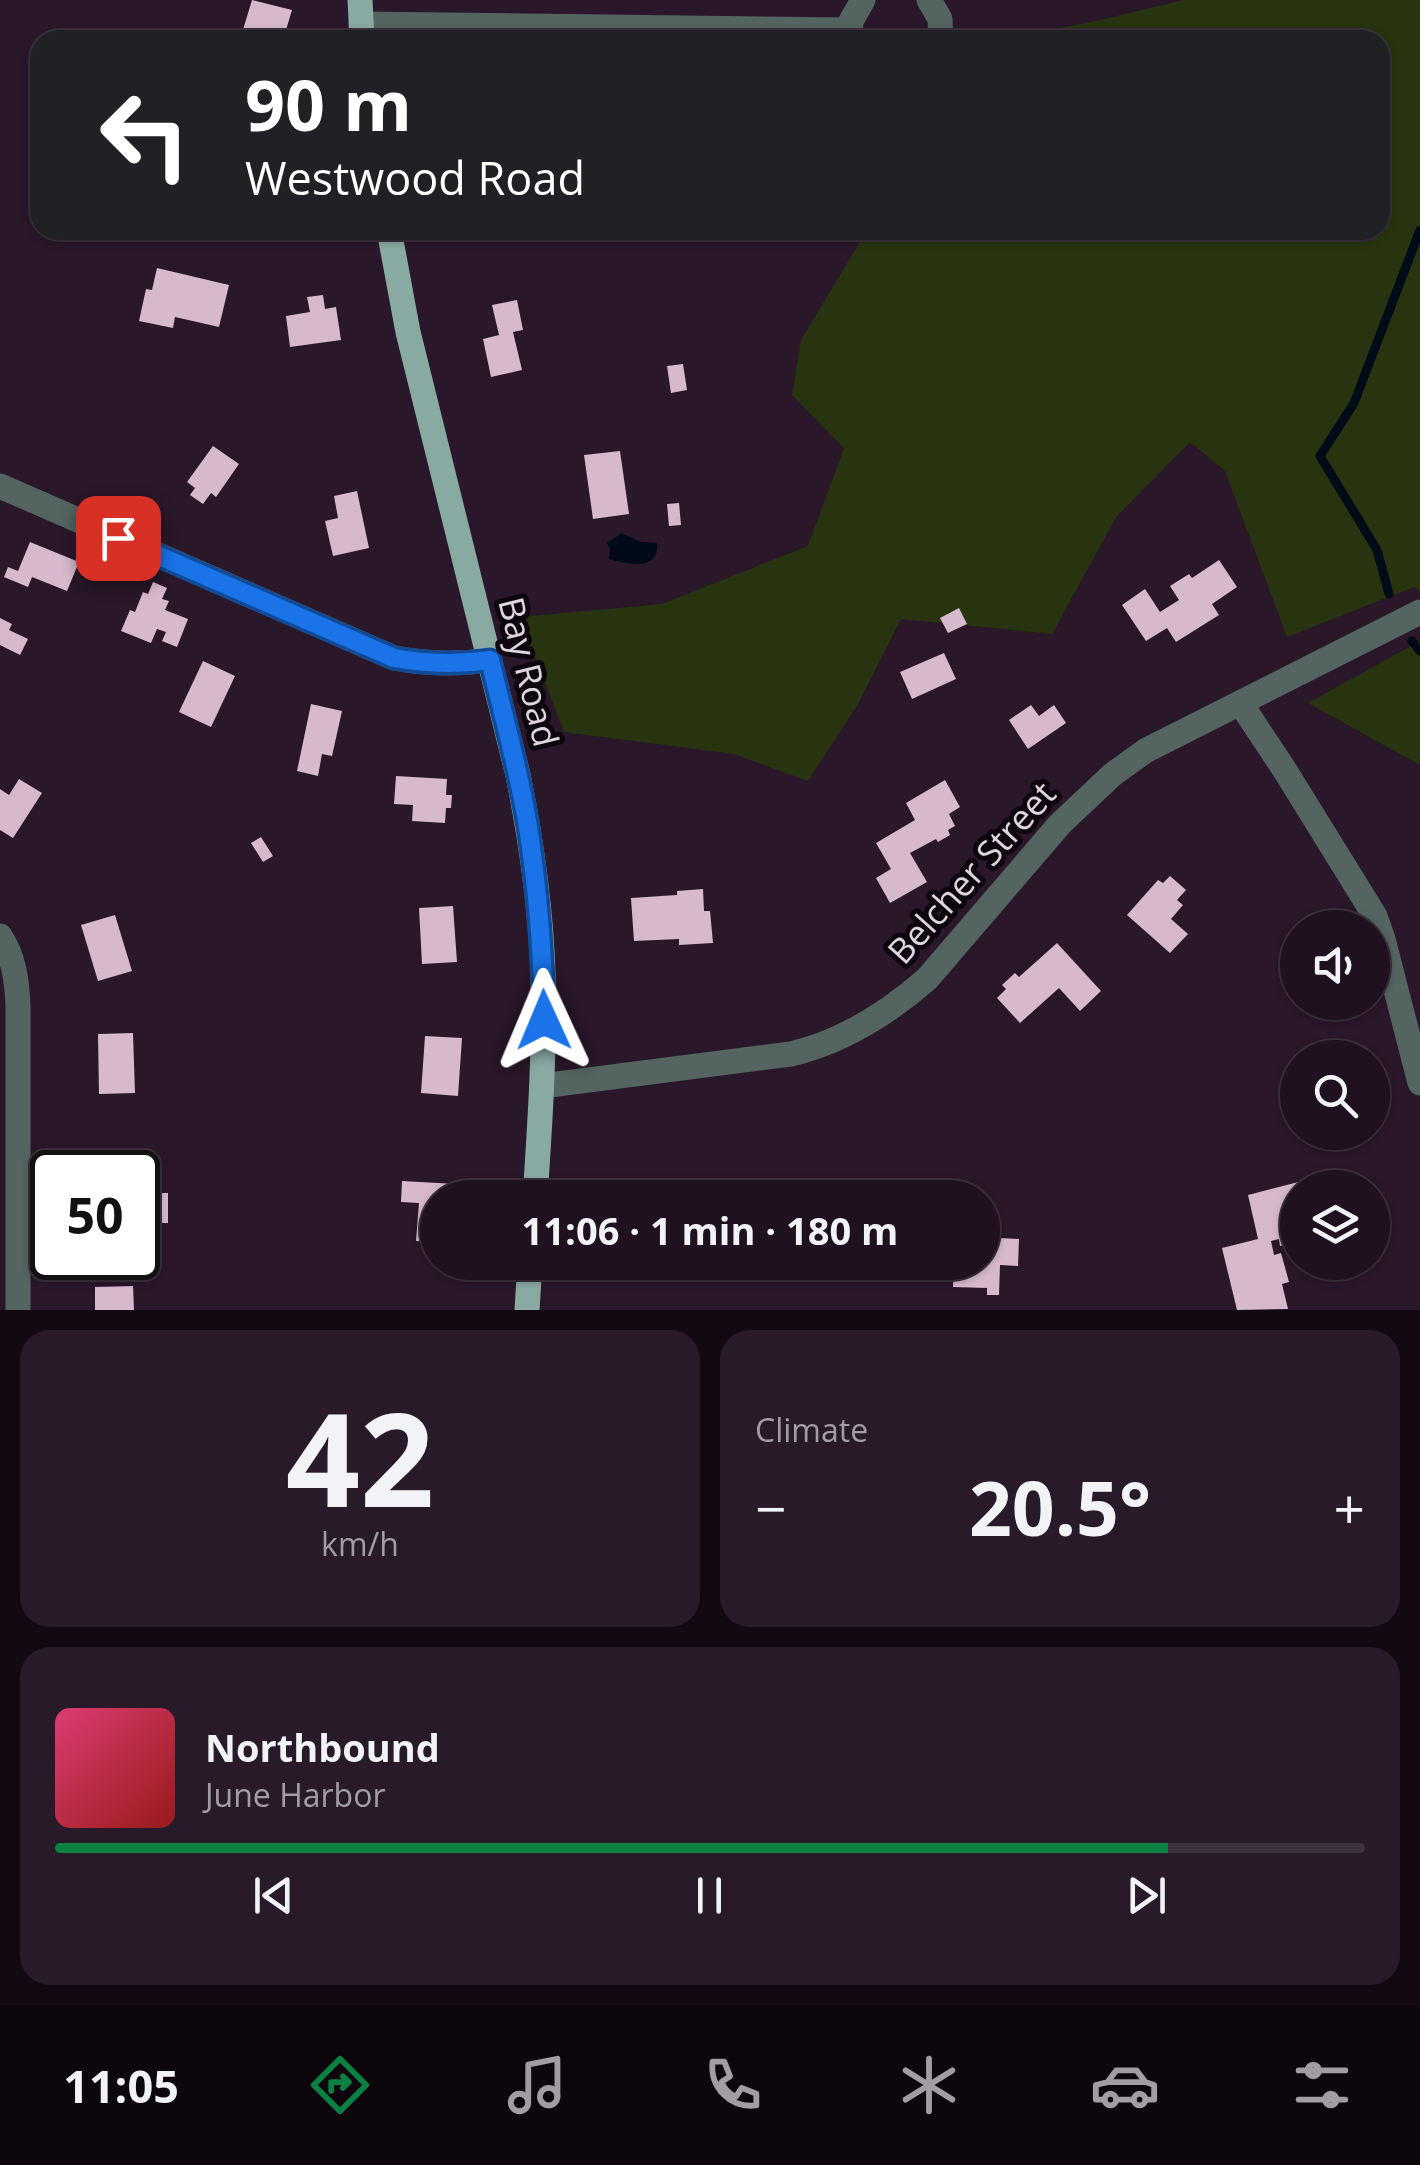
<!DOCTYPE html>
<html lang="en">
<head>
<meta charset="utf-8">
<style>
	body { margin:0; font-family:"Open Sans",sans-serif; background:#281a29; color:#f1f3f6; height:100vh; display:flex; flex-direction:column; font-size:38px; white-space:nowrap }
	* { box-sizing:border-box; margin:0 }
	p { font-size:32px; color:#a29da5 }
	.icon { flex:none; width:55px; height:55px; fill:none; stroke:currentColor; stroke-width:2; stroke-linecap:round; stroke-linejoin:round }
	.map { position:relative; height:1310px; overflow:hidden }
	.drawer { display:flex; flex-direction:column; gap:20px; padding:20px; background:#120912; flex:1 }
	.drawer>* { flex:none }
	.guide { position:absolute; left:30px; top:30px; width:1360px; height:210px; border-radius:30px; box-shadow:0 2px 8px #0004,0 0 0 2px #3d313e; background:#202124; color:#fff; overflow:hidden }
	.tools { position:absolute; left:1280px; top:910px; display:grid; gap:20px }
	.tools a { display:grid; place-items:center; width:110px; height:110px; border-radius:50%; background:#201120; box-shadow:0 2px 8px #0004,0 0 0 2px #3d313e; font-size:50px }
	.speed { position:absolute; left:30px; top:1150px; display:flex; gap:20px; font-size:50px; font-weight:700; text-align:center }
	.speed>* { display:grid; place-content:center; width:130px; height:130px; border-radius:50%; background:#201120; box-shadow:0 2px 8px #0004,0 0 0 2px #3d313e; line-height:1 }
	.speed .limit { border:5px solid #111; border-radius:15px; background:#fff; color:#111 }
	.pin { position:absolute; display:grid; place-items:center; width:85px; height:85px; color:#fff; margin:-42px; border-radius:20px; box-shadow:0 5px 15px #0006 }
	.me { position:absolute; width:110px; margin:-55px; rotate:359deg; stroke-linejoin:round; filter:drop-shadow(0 0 8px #0008) }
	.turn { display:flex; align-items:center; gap:35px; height:210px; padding:0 50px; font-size:45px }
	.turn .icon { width:130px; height:130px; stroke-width:2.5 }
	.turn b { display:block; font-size:70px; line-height:85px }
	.big { font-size:75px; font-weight:700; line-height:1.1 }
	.drawer .widget { flex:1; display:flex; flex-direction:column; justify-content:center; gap:15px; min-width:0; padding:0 35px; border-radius:30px; background:#281a29 }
	.drawer .dial { align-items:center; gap:0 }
	.dial b { font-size:130px; line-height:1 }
	.song { display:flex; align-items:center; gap:30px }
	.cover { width:120px; height:120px; border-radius:15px; background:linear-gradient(135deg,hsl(340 70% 55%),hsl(0 70% 35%)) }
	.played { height:10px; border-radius:5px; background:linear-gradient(90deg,#0b8043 85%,#3d313e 85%) }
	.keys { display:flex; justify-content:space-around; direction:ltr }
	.heat { display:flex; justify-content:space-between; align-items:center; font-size:55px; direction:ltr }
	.drawer .tiles { flex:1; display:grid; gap:20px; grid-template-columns:1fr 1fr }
	.widget:last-child { grid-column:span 2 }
	.trip { position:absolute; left:420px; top:1180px; width:580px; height:100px; border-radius:50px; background:#201120; box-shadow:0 2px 8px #0004,0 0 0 2px #3d313e; font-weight:700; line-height:100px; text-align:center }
	.dock { display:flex; height:160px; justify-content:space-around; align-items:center; background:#0d070d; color:#a29da5 }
	.dock .icon { width:70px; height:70px }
	.dock .current { color:#0b8043 }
	.dock b { font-size:45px; color:#f1f3f6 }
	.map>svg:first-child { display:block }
</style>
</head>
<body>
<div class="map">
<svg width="1420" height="1310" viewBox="0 0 1420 1310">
	<rect width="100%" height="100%" fill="#2a172a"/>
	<!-- green -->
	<path fill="#283410" d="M1183 0H1420V592L1414 587 1287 637 1225 471 1190 442 1116 517 1052 634 901 619 858 704 808 781 734 754 564 732 520 617 662 604 808 546 844 448 792 395 801 340 867 230H1380V40H1000L1096 21Z
		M1420 641V765L1308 703Z"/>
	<!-- water -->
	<path fill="#000b17" d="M622 533 641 542 657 543C660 572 627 564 609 559L610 550 607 543Z"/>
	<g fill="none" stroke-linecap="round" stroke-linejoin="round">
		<!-- stream -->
		<path stroke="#000b17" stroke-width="9" d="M1389 594 1377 550 1320 456 1354 403 1420 230
			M1412 641 1420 651"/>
	</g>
	<!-- building -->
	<path fill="#d7b9ce" d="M252 0 292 10 283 40H266L242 33Z
		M157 268 229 285 219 327 175 317 173 328 139 321 146 289 152 290Z
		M323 295 325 309 336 307 341 340 290 347 286 316 310 312 307 297Z
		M517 300 523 330 513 332 522 370 491 377 483 339 499 335 492 305Z
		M683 364 687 390 671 393 667 366Z
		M213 446 239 464 216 497 211 493 203 504 190 495 195 488 187 482Z
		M620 451 629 514 593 519 584 455Z
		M357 491 369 548 333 556 325 521 338 518 334 496Z
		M679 503 681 525 669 526 667 504Z
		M30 542 79 562 67 591 32 577 28 587 4 577 8 567 18 571Z
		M1219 560 1237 587 1212 604 1219 615 1176 642 1167 628 1146 641 1122 605 1145 589 1160 612 1179 600 1170 586 1189 574 1192 578Z
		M153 582 167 588 162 599 169 601 165 610 188 619 177 647 162 641 166 632 157 629 151 643 121 631 130 610 135 612 143 592 148 594Z
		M959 608 967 624 948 633 940 618Z
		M0 618 12 624 9 630 28 639 20 655 0 645Z
		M944 653 956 679 912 699 900 672Z
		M203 661 235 676 211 727 179 712Z
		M311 704 342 711 332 756 322 754 318 776 297 771Z
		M1031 705 1039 716 1054 705 1066 723 1028 749 1009 720Z
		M396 776 447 779 446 795H452L451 808H446L445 823 412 821 413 805 394 804Z
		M19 779 42 793 13 838 0 830V789L9 795Z
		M945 780 960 807 949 814 955 826 948 830 950 835 938 842 936 839 910 853 927 882 890 903 876 878 891 869 876 843 915 820 906 803Z
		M261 837 273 856 263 862 251 843Z
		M1170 876 1186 890 1177 900 1183 905 1171 919 1188 934 1170 953 1127 915 1158 880 1163 883Z
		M703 889 704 911H710L713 943 679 945V939L634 941 631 898 677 895V891Z
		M453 906 457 962 422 964 419 908Z
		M115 915 132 971 98 981 81 925Z
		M1057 943 1101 991 1080 1011 1059 988 1020 1023 997 998 1006 989 1002 985 1015 973 1019 977Z
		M133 1033 135 1093 99 1094 98 1034Z
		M425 1036 462 1038 458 1096 421 1093Z
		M99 1163H136V1172H99Z
		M1322 1176 1324 1188H1298V1242L1280 1246 1279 1239 1271 1241 1274 1255 1281 1253 1289 1282 1282 1284 1288 1309 1237 1310 1222 1248 1258 1239 1248 1195Z
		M402 1181 456 1184 455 1198H438V1242L416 1241 419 1203 401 1202Z
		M138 1193H168V1223H138Z
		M982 1237 1019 1239 1018 1266 1000 1265 999 1295H987V1288L953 1287 954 1262H982Z
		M133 1286 134 1310H95V1287Z"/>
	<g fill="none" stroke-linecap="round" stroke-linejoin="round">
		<!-- minor -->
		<path stroke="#546461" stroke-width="25" d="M929 0 940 19 941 40
			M361 24 850 30
			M850 40 851 21 863 0
			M0 486 394 658C427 664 456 665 489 660
			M1241 704 1284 769 1375 916 1383 939 1420 1083
			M0 936C14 957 17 981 18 1006V1310
			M542 1086 791 1054C842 1042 888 1013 927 979L1060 824 1112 775 1145 751 1420 612"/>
		<!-- major -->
		<path stroke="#89aaa3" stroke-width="25" d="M360 0 362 40
			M389 230 408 332 518 775C531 840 541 907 543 974 545 1049 540 1123 535 1198
			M527 1310 530 1262"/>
	</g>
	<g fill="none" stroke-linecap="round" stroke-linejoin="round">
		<!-- route casing -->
		<g stroke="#114b97" stroke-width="25">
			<path id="route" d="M118 538 394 658C427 664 456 665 490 660 503 715 519 770 528 827 538 891 543 955 544 1020"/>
		</g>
		<!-- route -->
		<use href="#route" stroke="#1a73e8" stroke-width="18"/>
	</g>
	<g text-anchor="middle" stroke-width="10" stroke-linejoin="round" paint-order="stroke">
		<!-- street labels -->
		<g font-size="35" fill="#e1d4e1" stroke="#0e060e">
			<text transform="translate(528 672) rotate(76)" y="12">Bay Road</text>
			<text transform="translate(972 873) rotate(-48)" y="12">Belcher Street</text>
		</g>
	</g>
</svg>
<div class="tools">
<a><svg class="icon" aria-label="sound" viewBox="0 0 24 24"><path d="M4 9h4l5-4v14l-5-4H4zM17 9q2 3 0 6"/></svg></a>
<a><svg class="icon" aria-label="search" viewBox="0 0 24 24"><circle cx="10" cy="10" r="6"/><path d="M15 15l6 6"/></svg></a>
<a><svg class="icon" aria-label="layers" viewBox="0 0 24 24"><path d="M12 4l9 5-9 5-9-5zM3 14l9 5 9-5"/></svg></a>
</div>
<div class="speed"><div class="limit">50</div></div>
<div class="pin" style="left:118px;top:538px;background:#d93025"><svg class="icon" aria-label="arrive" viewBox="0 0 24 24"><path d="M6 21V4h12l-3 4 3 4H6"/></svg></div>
<svg class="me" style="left:544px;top:1020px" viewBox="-20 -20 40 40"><path d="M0-17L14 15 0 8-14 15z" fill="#1a73e8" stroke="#fff" stroke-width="4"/></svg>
<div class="trip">11:06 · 1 min · 180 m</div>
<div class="guide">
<div class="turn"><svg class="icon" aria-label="left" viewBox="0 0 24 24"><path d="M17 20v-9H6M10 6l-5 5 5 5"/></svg><div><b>90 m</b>Westwood Road</div></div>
</div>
</div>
<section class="drawer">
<div class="tiles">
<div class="widget dial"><b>42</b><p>km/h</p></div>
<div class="widget"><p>Climate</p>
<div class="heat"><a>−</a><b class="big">20.5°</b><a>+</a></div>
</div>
<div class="widget">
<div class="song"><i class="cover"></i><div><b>Northbound</b><p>June Harbor</p></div></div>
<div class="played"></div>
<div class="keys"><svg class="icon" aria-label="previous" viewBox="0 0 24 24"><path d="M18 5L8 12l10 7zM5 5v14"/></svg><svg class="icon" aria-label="pause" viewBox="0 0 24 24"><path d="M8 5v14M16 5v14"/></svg><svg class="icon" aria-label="next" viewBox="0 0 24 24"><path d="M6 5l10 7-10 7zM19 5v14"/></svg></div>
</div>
</div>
</section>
<nav class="dock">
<b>11:05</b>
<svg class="icon current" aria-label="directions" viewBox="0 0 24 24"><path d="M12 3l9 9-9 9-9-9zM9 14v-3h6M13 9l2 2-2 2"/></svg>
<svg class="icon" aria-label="music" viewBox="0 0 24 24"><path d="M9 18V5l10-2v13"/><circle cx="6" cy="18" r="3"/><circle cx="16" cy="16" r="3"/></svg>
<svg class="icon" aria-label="phone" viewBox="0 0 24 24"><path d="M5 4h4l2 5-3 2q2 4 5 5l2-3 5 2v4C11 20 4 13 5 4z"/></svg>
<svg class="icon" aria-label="climate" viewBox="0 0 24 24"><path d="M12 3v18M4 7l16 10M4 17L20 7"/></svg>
<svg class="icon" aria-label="car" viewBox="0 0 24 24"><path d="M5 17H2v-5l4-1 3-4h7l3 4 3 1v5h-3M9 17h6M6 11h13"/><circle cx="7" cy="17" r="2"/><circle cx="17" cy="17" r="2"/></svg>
<svg class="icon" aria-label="filters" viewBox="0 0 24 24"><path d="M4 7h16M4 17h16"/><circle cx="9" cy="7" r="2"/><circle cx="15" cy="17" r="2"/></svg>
</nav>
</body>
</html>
